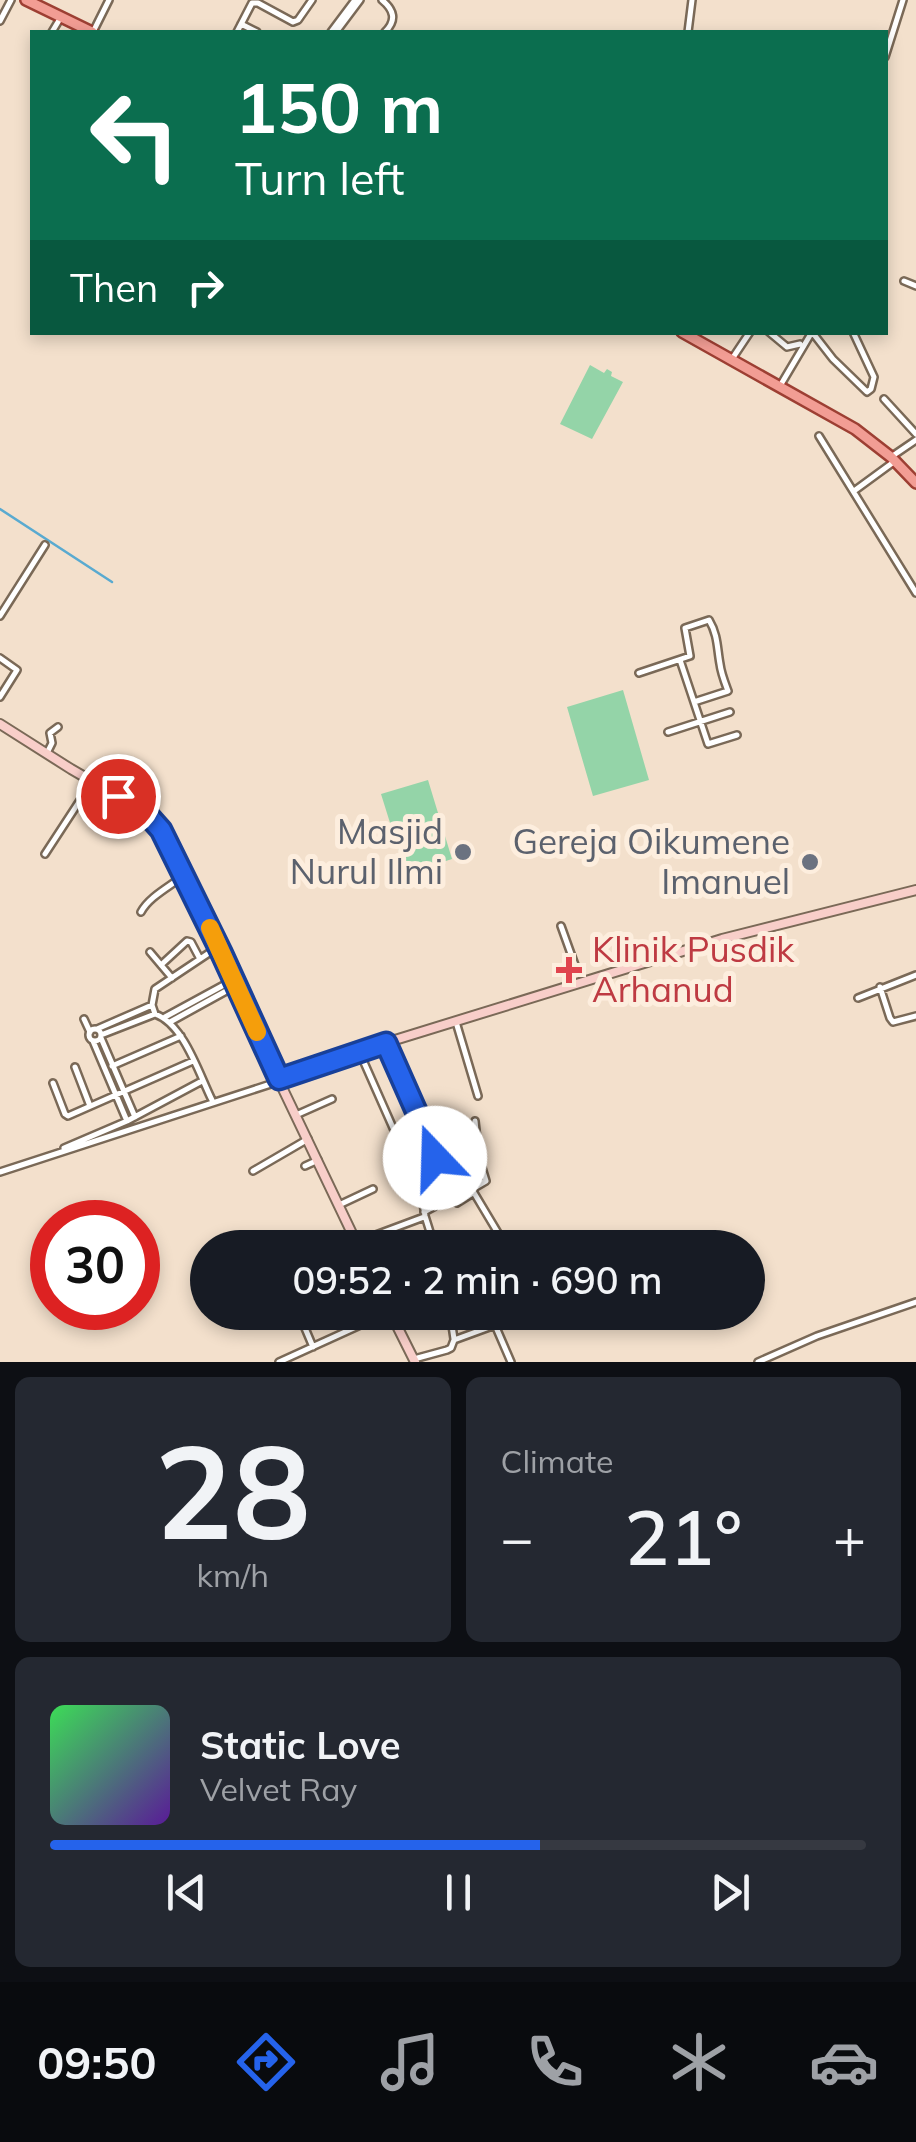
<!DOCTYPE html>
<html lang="en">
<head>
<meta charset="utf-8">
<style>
	body { margin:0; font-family:Mulish,sans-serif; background:#242831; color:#f1f3f6; height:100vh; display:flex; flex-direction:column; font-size:38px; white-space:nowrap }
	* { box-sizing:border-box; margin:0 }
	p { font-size:32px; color:#9ea1a6 }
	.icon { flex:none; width:55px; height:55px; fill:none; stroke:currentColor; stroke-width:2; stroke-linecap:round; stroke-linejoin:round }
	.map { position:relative; height:1362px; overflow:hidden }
	.details { display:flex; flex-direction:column; gap:15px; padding:15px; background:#0d0f14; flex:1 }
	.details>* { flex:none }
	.banner { position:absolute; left:30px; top:30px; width:858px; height:305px; border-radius:0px; box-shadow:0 5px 15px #0003; background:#0b6e4f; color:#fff; overflow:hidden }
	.speed { position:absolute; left:30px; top:1200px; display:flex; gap:20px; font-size:50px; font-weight:700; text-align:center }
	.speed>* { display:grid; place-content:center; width:130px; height:130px; border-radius:50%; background:#171b24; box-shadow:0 5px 15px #0003; line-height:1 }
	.speed .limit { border:15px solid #d22; background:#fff; color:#111 }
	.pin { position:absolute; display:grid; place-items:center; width:85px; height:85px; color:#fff; margin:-42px; border:5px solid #fff; border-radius:50%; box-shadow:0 2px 10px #0007 }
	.me { position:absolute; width:110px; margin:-55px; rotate:339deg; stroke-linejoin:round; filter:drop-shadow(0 0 8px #0008) }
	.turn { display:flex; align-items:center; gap:35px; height:210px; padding:0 40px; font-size:45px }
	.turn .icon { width:130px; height:130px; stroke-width:2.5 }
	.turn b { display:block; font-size:70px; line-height:85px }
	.then { display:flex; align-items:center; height:95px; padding:0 40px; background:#0003; gap:20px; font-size:38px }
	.big { font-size:75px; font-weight:600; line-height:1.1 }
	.details .widget { flex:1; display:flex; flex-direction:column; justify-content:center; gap:15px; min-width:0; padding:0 35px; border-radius:15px; background:#242831 }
	.details .dial { align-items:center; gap:0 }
	.dial b { font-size:130px; line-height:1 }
	.song { display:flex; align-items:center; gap:30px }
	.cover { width:120px; height:120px; border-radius:15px; background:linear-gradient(135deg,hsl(130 70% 55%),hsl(270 70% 35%)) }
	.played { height:10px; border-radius:5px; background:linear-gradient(90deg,#2563eb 60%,#363941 60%) }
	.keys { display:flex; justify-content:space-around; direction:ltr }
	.heat { display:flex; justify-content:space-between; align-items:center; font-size:55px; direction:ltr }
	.details .tiles { flex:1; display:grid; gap:15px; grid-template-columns:1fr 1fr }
	.widget:last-child { grid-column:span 2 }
	.trip { position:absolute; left:190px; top:1230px; width:575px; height:100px; border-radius:50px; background:#171b24; box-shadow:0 5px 15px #0003; font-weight:600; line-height:100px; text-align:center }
	.menu { display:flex; height:160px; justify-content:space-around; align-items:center; background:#090b0e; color:#9ea1a6 }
	.menu .icon { width:70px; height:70px }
	.menu .on { color:#2563eb }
	.menu b { font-size:45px; color:#f1f3f6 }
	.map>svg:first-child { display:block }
</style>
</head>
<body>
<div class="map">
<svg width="916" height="1362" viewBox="0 0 916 1362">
	<rect width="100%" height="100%" fill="#f3e0cc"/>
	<!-- green -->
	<path fill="#94d4a8" d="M590 365 604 373 607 369 612 372 611 376 623 382 592 439 560 424Z
		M623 690 649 780 593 796 567 707Z
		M428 780 452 859 406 874 381 794Z"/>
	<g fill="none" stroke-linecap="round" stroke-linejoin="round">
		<!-- stream -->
		<path stroke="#59aad0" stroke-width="2.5" d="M0 509 112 582"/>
		<!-- street casing -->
		<g stroke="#7a6957" stroke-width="10">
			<path id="street" d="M382 0C394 10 397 20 385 32
				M0 21 11 0
				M241 24 257 32
				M52 32 61 17
				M93 32 109 0
				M237 32 252 3H258L293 22 298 20 312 0
				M331 32 355 0
				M336 32 360 0
				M688 32 692 0
				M885 57 903 0
				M904 281 916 286
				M769 332 787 347 800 344
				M812 332 833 359 867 392 871 389 874 377 853 332
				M732 359 750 332
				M780 386 812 332
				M884 399 916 434
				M819 436 916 593
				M891 457 916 440
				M854 491 895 461
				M0 616 45 545
				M0 658 17 670 0 697
				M680 660 708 744 737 735
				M639 673 690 656 685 628 709 620C718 635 717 648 720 664 721 673 725 683 728 691L694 702
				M668 732 730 712
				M47 753 52 743 50 733 58 727
				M45 854 92 782
				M141 912C149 897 169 887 183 876
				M561 926 575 965
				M150 952 172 978
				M161 965 187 941 191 942 200 959
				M880 987 890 1018 893 1022 916 1016
				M858 998 916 975
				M155 1014 152 1005 155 989 218 947
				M165 1017 233 980
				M84 1019 90 1032
				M170 1022 237 985
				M456 1022 478 1096
				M89 1035a6 6 0 1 1 12 0a6 6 0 1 1-12 0Z
				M97 1029 152 1005
				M101 1035 155 1014C184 1024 199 1074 212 1100
				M101 1038 135 1117
				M93 1041 127 1121
				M386 1043 436 1156 433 1161 417 1165
				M359 1051 409 1164 417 1165 425 1216 435 1248
				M112 1066 181 1036
				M75 1067 90 1106
				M53 1083 65 1114 68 1116 193 1061
				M296 1115 332 1099
				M64 1148 127 1121 202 1081
				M452 1156 507 1248
				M305 1166 318 1160
				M253 1171 308 1139
				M0 1172 280 1081
				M339 1205 373 1189
				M424 1212 450 1198 457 1203 473 1193 474 1188 486 1181 479 1158 475 1121
				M357 1242 424 1217
				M450 1312 454 1339
				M302 1321 313 1347
				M268 1322 286 1312
				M296 1324 316 1315
				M495 1325 511 1362
				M414 1359 447 1350 451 1348 454 1340 495 1325 519 1312
				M279 1362 389 1312
				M758 1362 817 1336 916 1302"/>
		</g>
		<!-- secondary casing -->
		<g stroke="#7a6957" stroke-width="12">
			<path id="secondary" d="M0 724 71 769 138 808 158 824 219 947 281 1085 359 1248
				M279 1079 356 1052 722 939 916 890
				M390 1312 415 1362"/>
		</g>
		<!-- primary casing -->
		<g stroke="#9d3f33" stroke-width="14">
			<path id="primary" d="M26 0 92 32
				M682 332 855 429 891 457 916 483"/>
		</g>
		<!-- street -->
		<use href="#street" stroke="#fff" stroke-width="5"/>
		<!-- secondary -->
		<use href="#secondary" stroke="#f8cec9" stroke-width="8"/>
		<!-- primary -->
		<use href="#primary" stroke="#f29d94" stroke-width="9"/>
	</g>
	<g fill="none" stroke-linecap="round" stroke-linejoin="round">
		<!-- route casing -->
		<g stroke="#184099" stroke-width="25">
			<path id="route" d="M118 796 145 812 161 830 221 952 279 1079 386 1043 436 1156 435 1158"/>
		</g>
		<!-- route -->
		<use href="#route" stroke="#2563eb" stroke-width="18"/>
		<!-- slow -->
		<path stroke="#f59e0b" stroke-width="18" d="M210 928 257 1032"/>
	</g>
	<!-- markers -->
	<g fill="#6b7280" stroke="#fdeede" stroke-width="4">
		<circle cx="463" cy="852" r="10"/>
		<circle cx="810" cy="862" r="10"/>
	</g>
	<path fill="#e0444e" stroke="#fdeede" stroke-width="4" d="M564 955h10v10h10v10h-10v10h-10v-10h-10v-10h10z"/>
	<g text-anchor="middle" stroke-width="10" stroke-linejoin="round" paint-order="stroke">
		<!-- worship labels -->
		<g font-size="35" fill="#5b616d" stroke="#fdeede" text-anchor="end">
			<text x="443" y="844">Masjid<tspan x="443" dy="40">Nurul Ilmi</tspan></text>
			<text x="790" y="854">Gereja Oikumene<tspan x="790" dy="40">Imanuel</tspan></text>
		</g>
		<!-- health labels -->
		<g font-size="35" fill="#be3a42" stroke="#fdeede" text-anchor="start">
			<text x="592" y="962">Klinik Pusdik<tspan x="592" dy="40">Arhanud</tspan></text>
		</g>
	</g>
</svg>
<div class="speed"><div class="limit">30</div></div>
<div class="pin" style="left:118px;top:796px;background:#d93025"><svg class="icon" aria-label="arrive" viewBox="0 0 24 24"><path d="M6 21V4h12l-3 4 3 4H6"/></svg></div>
<svg class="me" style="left:435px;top:1158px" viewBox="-20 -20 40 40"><circle r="19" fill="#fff"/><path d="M0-13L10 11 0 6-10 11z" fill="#2563eb"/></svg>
<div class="trip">09:52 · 2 min · 690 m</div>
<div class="banner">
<div class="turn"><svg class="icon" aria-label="left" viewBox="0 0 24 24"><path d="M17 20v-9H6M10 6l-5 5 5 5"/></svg><div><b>150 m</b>Turn left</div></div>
<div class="then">Then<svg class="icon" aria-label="right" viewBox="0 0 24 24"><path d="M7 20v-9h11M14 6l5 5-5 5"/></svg></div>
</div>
</div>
<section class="details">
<div class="tiles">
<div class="widget dial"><b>28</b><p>km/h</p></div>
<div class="widget"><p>Climate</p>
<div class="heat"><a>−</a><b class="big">21°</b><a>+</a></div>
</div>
<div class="widget">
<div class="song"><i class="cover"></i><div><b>Static Love</b><p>Velvet Ray</p></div></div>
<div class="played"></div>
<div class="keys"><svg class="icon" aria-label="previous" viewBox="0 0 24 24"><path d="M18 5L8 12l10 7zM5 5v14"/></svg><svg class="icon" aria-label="pause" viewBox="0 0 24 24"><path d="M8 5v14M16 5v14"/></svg><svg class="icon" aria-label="next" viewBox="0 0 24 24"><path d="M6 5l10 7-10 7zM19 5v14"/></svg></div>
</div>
</div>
</section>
<nav class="menu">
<b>09:50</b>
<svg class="icon on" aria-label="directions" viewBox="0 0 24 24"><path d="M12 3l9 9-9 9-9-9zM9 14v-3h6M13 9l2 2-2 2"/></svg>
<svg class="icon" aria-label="music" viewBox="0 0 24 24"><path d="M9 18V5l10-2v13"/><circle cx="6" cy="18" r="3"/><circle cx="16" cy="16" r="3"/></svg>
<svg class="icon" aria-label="phone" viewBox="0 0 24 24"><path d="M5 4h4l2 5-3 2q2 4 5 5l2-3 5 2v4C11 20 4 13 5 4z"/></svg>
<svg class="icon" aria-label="climate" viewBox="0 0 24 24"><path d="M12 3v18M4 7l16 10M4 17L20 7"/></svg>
<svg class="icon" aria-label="car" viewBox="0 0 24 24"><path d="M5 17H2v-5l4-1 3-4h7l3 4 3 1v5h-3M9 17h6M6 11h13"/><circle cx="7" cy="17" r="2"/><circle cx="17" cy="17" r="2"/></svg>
</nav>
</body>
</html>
